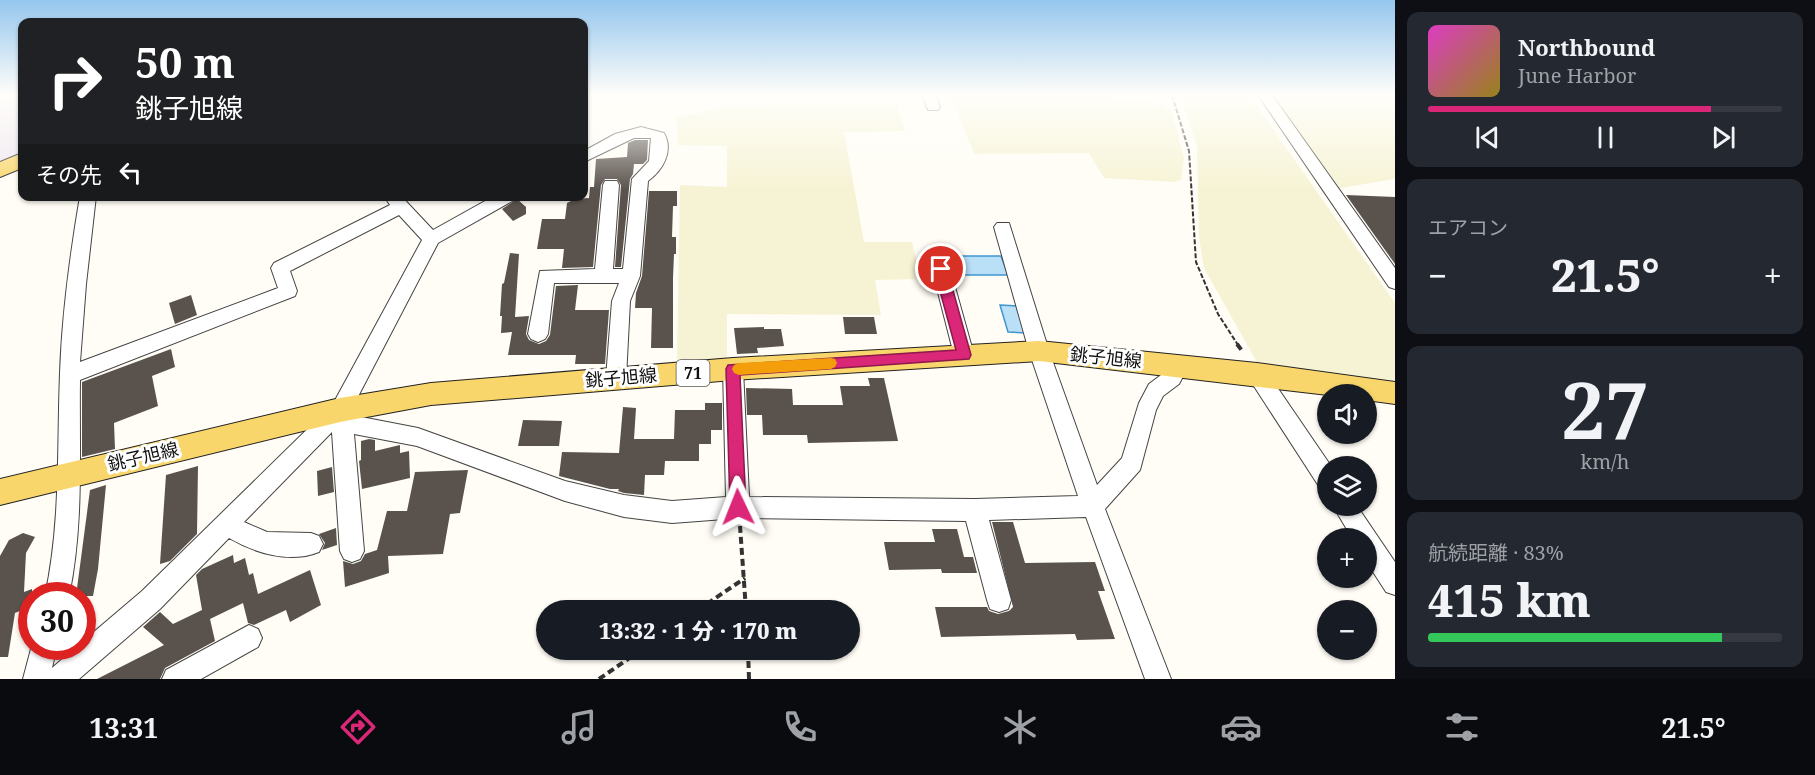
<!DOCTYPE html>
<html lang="ja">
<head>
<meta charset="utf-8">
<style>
	body { margin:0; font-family:"Noto Serif","Noto Sans JP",serif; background:#242831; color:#f1f3f6; height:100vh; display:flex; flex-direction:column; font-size:22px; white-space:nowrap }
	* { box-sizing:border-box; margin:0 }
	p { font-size:20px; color:#9ea1a6 }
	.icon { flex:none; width:33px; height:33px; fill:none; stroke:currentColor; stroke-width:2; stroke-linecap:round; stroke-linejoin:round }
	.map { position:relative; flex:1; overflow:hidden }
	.details { display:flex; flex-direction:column; gap:12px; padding:12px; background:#0d0f14; width:420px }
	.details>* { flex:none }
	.top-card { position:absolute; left:18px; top:18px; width:570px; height:183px; border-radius:12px; box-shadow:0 2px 4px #0004; background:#202124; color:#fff; overflow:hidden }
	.fabs { position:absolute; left:1317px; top:384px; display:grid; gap:12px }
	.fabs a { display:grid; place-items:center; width:60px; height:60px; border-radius:50%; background:#171b24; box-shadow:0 2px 4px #0004; font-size:30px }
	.speed { position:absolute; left:18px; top:582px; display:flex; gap:12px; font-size:30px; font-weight:700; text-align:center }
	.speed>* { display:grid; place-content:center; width:78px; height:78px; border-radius:50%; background:#171b24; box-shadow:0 2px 4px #0004; line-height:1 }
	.speed .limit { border:9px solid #d22; background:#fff; color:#111 }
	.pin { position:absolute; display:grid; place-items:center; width:51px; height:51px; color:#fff; margin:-26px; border:3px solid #fff; border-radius:50%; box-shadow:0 2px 6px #0007 }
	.me { position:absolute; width:66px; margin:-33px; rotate:358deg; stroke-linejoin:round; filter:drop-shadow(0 0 4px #0008) }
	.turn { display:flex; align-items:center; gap:21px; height:126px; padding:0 18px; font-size:27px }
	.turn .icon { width:78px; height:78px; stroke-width:2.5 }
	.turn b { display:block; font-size:42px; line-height:51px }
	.then { display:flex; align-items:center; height:57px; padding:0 18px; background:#0003; gap:12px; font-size:22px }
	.big { font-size:45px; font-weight:800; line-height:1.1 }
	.details .card { flex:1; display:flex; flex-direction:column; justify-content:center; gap:9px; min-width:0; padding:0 21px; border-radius:12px; background:#242831 }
	.details .dial { align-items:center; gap:0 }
	.dial b { font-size:78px; line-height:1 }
	.song { display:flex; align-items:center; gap:18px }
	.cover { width:72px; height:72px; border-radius:9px; background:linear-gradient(135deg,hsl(310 70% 55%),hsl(50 70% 35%)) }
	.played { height:6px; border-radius:3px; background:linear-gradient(90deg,#db2777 80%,#363941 80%) }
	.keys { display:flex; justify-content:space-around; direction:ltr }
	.heat { display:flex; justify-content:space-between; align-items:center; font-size:33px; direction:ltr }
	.charge { height:9px; border-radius:4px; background:linear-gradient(90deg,#34c759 83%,#363941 0) }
	.trip { position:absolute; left:536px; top:600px; width:324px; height:60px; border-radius:30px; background:#171b24; box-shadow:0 2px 4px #0004; font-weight:800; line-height:60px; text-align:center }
	.tabs { display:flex; height:96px; justify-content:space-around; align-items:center; background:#090b0e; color:#9ea1a6 }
	.tabs .icon { width:42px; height:42px }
	.tabs .current { color:#db2777 }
	.tabs b { font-size:27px; color:#f1f3f6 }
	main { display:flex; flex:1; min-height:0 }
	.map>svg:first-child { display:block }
</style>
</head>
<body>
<main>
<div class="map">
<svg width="1395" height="679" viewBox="0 0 1395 679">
	<rect width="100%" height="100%" fill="#fffdf5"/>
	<!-- industrial -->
	<path fill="#eee6ef" d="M0 95H22V154L0 164Z"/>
	<!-- farmland -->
	<path fill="#f6f3d4" d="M951 95H1105L1114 101 1153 100 1172 112 1184 158 1181 180 1174 182 1104 178 1089 153 974 154Z
		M1180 95H1249L1395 303V385L1259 366 1204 268 1199 237 1197 146Z
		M1271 95H1395V179L1340 188Z
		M896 102 905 131 844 132 864 242H912L921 279 875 280 881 315 727 314V360L677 361 680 185 727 187V146L678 145 677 118 726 106Z"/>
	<!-- water -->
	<path fill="#b9e0f7" stroke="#3f96cf" stroke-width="1.5" d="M950 256H1001L1008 275H956Z
		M1000 305 1018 306 1026 333 1008 332Z"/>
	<!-- building -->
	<path fill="#5a524d" d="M635 140H648L647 160 643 164H634L633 174 630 179 621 267H615L621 185 617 179H605L601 185 593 267 562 268 564 249H537L542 219H565L567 203 575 199 589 198 590 187H594L596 159 627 157 628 143Z
		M649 191H677V206H673L672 237H676V254H674L673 278V348H651L652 308H635L636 293 642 276Z
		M1346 195 1395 197V264Z
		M517 199 526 207V214L513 221 502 209Z
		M510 253 519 254 515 317 529 316 526 334 529 340 539 344 546 341 550 335 556 286 578 285 575 310H609L605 364H575L576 355H508L512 332 501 333 502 316H500L502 284 504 283Z
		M191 295 197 315 175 324 169 303Z
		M843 317H874L877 334H845Z
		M764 327V329H781L784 346 757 348 758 353 737 354 734 328Z
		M171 349 175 367 152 376 158 406 114 423 115 449 82 457V382Z
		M868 378H884L898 441 808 443 807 435H763L762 415H747L746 388 792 389 793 405H843L840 386H870Z
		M705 403H722V430H711V444H699V461H665L664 475H645L644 495 624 493 618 491 619 489H610L559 476 562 452 619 453 623 407 636 408 634 439H674L675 410H705Z
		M523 420 562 421 559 446H518Z
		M369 439 375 440V451L400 445V453L409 451 410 478 362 489 359 461 361 460V441Z
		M198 466 197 534 170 561 160 564 166 475Z
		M332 467 334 492 318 496 317 471Z
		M468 470 460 513 450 514 443 554 388 556 389 573 345 587 343 561 353 564 361 561 365 554 377 550 387 511H407L415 472Z
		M106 485 98 569 93 596H76L90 490Z
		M992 522H1013L1025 563 1095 562 1105 591H1098L1115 639 1077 640 1075 634 941 637 935 607H987L989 611 998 614 1009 611 1013 607Z
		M336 528 337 545 322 550 325 543 319 534Z
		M932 529H957L964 557H973L977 573H942L941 569 889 570 884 542H935Z
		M23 533 35 537 26 553 24 592 32 589V606L15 613 8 657H0V556L9 540Z
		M233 555 234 563 245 558 249 575 253 573 258 594 310 570 321 605 290 622 286 610 254 625 248 623 243 603 210 619 215 641 165 668 160 679H97L164 645 143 627 160 612 173 624 202 610 196 575 202 569Z"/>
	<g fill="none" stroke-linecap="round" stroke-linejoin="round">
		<!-- minor casing -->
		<g stroke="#444" stroke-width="2">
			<path id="minor" d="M922 95H936L940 107 938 110H928Z
				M1258 95H1272L1395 268V289L1389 287Z
				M641 127 664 133C674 151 663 170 648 181L640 276 630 301 626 378 623 384 616 386 609 384 606 378 612 301 619 283H554L548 334 545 339 538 342 531 339 528 334 540 271 595 269 603 185 605 181H617L619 185 613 269H623L632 179 649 161 651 138H634L584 162V151L615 134Z
				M80 196H96L86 284 80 362 278 288 271 268 274 263 390 205 384 196H401L433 230 494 196H516L514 200 438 243 351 410V415L418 428 565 481 624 495 672 501 726 497 723 369 726 363 733 361 740 363 743 369 749 497 975 499 1078 496 1029 351 994 227 997 223H1009L1049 351 1097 485 1122 458 1139 403 1149 384 1165 372 1172 359 1179 357 1186 359 1189 365 1179 384 1163 396 1156 410 1140 470 1105 509 1171 679H1145L1086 517 989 520 1011 600 1008 609 999 612 990 609 987 600 966 521 738 518 672 523 624 517 565 501 417 446 354 434 364 551 360 559 352 562 344 559 340 551 332 432 244 522 267 532 311 533 319 536 323 544 319 552C289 564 255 553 229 538L160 609 79 679H23L32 645 57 646 52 668 77 646H82V642L142 591 333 404 422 240 399 215 290 271 297 291 295 296 80 380C79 452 84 524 69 596H45C61 522 57 448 60 373 62 314 70 255 80 196Z
				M941 262 947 264 950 269 974 355 971 361 964 363 957 361 954 355 932 269 935 264Z
				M1257 366 1264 368 1331 466H1328V491L1320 488 1250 380 1247 374 1250 368Z
				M1333 506H1357L1395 562V595L1386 592 1366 561V538H1352Z
				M249 625 258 629 262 638 258 647 201 679H162L166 670Z"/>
		</g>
		<!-- major casing -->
		<g stroke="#222" stroke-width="2">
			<path id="major" d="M22 153V168L0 177V162Z
				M1039 341 1257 363 1395 382V404L1366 400V394L1328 395 1039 361 733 380 431 405 340 422 0 505V479L340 398 431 383 733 358Z"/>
		</g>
		<!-- path-far1 -->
		<path stroke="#333" stroke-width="2" stroke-dasharray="5 2" stroke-linecap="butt" d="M1172 95 1189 151 1196 262 1218 314 1238 345"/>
		<!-- path -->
		<path stroke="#333" stroke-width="4" stroke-dasharray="7 4" stroke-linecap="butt" d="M1237 344 1243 352
			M740 526 746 610
			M698 610 745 578
			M748 650 749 679
			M599 679 641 650"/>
		<!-- minor -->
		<use href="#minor" fill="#fff" fill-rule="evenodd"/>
		<!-- major -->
		<use href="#major" fill="#f9d66b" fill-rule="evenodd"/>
	</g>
	<!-- sky -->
	<linearGradient id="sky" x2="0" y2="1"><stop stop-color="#95c6ee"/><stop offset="0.5" stop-color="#fffefa"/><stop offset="1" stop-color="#fffefa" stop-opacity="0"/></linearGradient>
	<rect width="1395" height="190" fill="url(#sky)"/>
	<!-- route -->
	<path fill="#db2777" stroke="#8e194d" stroke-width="1.5" d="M941 264 947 269 971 355 969 359 740 375 746 507 743 512 738 514 732 512 730 507 726 369 728 365 956 350 934 269Z"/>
	<!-- slow -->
	<path fill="#f59e0b" d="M831 358 835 359 837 363 835 367 831 369 739 375 734 373 732 369 734 365 739 363Z"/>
	<g text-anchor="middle" stroke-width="6" stroke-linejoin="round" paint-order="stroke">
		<!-- shield labels -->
		<rect fill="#fff" stroke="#585858" stroke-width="1.5" x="676.5" y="360" width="33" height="26" rx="4.5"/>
		<g font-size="16" font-weight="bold" fill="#111">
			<text x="693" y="379">71</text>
		</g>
		<!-- street labels -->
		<g font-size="18" fill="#111" stroke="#fff">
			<text transform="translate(1106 358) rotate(6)" y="6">銚子旭線</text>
			<text transform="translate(621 378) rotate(-5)" y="6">銚子旭線</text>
			<text transform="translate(143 457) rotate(-13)" y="6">銚子旭線</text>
		</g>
	</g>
</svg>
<div class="fabs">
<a><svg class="icon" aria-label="sound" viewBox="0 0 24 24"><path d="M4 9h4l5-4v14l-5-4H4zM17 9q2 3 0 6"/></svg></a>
<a><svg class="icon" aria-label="layers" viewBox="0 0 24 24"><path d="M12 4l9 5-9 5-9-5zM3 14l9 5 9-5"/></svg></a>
<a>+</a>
<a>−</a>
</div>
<div class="speed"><div class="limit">30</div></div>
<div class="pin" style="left:941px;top:269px;background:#d93025"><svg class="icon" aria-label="arrive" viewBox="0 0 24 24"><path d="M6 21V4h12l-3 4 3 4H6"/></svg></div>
<svg class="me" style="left:738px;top:507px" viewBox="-20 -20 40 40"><path d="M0-17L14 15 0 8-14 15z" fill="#db2777" stroke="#fff" stroke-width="4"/></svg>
<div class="trip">13:32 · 1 分 · 170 m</div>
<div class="top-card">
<div class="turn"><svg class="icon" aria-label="right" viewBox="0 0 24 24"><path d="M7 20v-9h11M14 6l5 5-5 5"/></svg><div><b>50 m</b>銚子旭線</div></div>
<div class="then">その先<svg class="icon" aria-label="left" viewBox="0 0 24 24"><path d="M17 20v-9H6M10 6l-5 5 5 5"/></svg></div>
</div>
</div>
<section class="details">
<div class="card">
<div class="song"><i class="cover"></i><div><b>Northbound</b><p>June Harbor</p></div></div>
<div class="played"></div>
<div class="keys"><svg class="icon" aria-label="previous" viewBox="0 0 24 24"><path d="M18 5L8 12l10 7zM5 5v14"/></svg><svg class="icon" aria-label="pause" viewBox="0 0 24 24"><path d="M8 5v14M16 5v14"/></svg><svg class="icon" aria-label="next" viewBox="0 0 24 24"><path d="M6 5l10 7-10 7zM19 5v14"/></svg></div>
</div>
<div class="card"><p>エアコン</p>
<div class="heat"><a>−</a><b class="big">21.5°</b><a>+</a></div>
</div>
<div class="card dial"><b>27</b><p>km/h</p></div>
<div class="card"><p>航続距離 · 83%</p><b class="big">415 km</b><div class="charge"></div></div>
</section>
</main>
<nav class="tabs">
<b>13:31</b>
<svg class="icon current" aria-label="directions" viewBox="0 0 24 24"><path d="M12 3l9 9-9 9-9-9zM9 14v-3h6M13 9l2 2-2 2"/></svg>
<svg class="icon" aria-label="music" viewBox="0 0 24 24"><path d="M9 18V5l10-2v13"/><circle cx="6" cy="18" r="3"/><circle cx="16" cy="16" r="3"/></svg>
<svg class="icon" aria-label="phone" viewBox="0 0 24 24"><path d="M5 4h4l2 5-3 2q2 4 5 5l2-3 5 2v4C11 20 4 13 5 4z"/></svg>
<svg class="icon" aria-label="climate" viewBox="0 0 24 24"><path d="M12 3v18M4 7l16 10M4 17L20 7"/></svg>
<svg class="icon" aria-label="car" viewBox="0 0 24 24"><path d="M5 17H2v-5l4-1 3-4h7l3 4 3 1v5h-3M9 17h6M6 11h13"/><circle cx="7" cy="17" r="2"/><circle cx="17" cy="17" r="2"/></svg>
<svg class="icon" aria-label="filters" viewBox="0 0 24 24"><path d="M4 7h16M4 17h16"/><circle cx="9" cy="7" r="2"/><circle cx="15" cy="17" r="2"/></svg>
<b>21.5°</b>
</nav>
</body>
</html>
